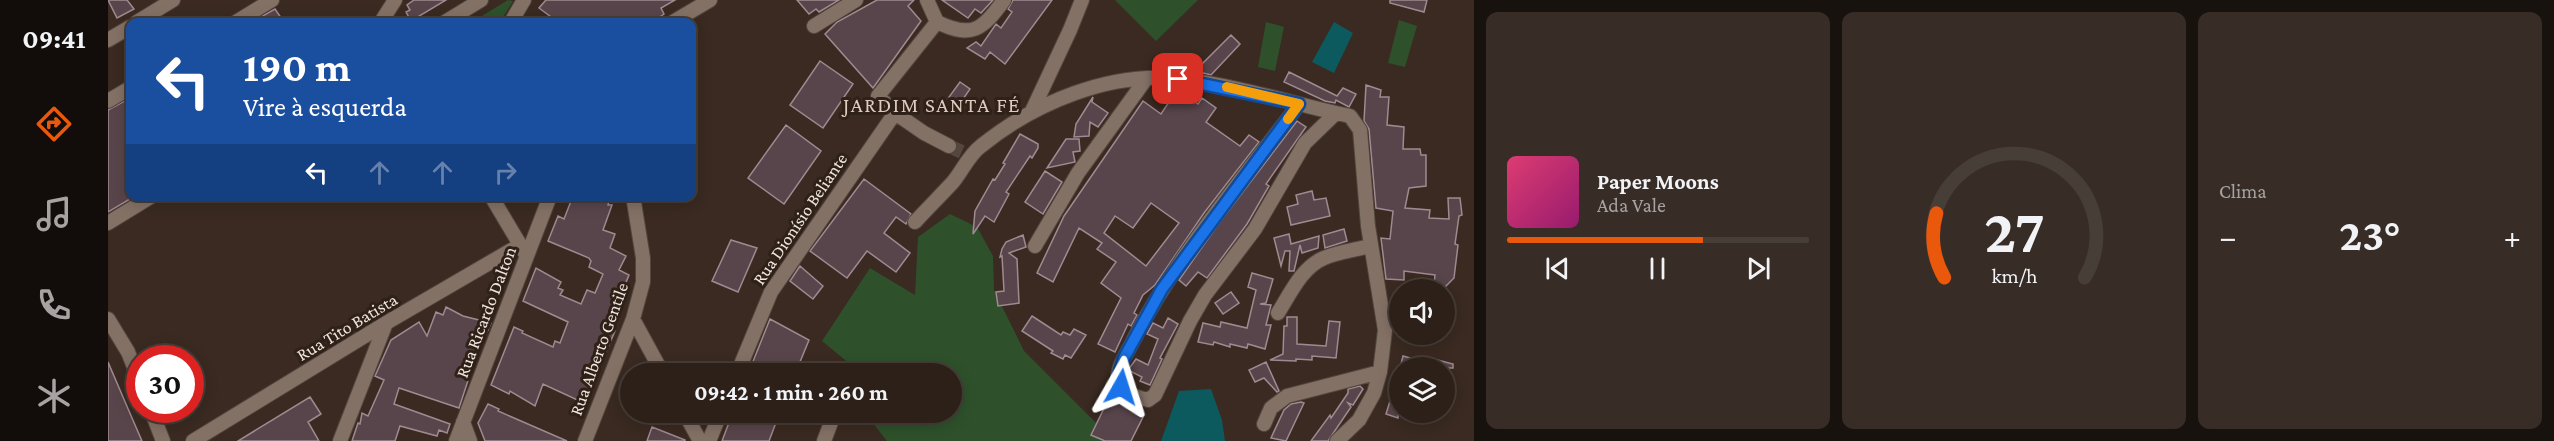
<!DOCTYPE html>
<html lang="pt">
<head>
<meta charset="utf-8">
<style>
	body { margin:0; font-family:"Crimson Pro",serif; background:#382d26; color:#f1f3f6; height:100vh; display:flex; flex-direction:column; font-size:22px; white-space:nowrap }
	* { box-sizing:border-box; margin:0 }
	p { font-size:20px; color:#a6a3a2 }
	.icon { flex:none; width:33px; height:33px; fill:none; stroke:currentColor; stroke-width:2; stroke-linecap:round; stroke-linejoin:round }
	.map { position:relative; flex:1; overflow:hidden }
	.drawer { display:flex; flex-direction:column; gap:12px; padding:12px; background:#18120e; width:1080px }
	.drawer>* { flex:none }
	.top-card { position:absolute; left:18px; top:18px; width:570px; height:183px; border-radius:12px; box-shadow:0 3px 15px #0003,0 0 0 2px #483e38; background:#1a4fa0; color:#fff; overflow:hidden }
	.buttons { position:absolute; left:1281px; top:279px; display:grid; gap:12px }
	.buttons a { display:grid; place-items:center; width:66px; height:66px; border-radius:50%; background:#2c2019; box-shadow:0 3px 15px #0003,0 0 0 2px #483e38; font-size:30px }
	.speed { position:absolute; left:18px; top:345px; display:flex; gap:12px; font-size:30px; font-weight:700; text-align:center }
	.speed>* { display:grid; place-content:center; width:78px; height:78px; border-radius:50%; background:#2c2019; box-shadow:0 3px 15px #0003,0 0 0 2px #483e38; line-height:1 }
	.speed .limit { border:9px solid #d22; background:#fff; color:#111 }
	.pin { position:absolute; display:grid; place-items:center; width:51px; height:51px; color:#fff; margin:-26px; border-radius:12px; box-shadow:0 3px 9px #0006 }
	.me { position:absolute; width:66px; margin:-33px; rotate:6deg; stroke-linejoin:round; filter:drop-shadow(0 0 4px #0008) }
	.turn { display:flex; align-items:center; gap:21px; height:126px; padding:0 18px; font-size:27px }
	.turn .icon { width:78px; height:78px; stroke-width:2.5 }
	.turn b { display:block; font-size:42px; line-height:51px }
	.lanes { display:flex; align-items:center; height:57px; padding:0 18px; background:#0003; justify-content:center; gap:30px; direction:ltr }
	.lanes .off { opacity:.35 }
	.big { font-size:45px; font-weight:700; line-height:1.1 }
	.drawer .widget { flex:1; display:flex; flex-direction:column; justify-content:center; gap:9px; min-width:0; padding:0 21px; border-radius:12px; background:#382d26 }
	.drawer .dial { align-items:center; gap:0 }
	.dial svg { height:156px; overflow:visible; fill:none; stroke:#483e38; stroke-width:7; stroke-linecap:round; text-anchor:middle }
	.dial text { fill:#f1f3f6; stroke:none }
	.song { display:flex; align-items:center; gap:18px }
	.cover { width:72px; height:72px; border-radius:9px; background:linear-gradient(135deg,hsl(340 70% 55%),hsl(320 70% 35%)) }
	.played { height:6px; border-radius:3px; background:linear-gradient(90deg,#ea580c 65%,#483e38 65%) }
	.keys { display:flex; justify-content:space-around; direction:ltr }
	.heat { display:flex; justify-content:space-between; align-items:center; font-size:33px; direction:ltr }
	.drawer .tiles { flex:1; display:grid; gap:12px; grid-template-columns:repeat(3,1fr) }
	.trip { position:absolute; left:512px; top:363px; width:342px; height:60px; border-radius:30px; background:#2c2019; box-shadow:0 3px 15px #0003,0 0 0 2px #483e38; font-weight:700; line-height:60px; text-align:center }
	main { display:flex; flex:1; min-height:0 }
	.tab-bar { display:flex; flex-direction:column; width:108px; justify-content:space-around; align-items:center; background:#120d0a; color:#a6a3a2 }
	.tab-bar .icon { width:42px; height:42px }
	.tab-bar .active { color:#ea580c }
	.tab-bar b { font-size:27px; color:#f1f3f6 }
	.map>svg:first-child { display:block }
</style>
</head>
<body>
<main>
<nav class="tab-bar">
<b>09:41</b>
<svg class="icon active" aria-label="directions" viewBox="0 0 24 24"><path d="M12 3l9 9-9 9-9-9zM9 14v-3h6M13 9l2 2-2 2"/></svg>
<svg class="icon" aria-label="music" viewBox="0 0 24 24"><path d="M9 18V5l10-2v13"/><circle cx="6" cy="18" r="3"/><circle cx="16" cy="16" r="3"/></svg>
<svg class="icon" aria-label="phone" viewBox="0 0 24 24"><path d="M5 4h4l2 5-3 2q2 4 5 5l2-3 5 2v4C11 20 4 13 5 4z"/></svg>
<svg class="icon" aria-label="climate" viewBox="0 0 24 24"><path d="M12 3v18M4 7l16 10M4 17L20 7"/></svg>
</nav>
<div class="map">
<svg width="1366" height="441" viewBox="0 0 1366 441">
	<rect width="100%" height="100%" fill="#3a2a21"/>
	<!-- green -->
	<path fill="#2e512b" d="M400 0 405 1 392 22H364Z
		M1007 0H1090L1048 41Z
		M1291 20 1309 26 1297 67 1280 63Z
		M1158 22 1176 27 1167 71 1150 67Z
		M842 214 869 227 885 256 886 290 916 351 1006 441H779L757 413 843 412V374L749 373 748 369 714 341 762 268 807 295 810 237Z"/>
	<!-- water -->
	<path fill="#0c5a5e" d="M1226 22 1245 33 1226 73 1204 62Z
		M1103 389 1114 420 1117 441H1053L1071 391Z"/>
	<!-- building -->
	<path fill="#58454b" stroke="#a08a91" stroke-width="1.5" fill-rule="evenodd" d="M0 0H19L26 9 9 18Z
		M306 0H338L303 21 298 12 302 10 299 5Z
		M438 0H567L553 8 556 14 544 22H450L431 8Z
		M689 0H731L711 12 708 9 701 14Z
		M769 0H806L800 6 813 21 765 88 717 34 729 22Z
		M834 0H885L873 13 867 9 860 18Z
		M905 0H944L897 64 882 52 877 59 859 48 868 42 873 46 888 24 893 28 904 12 900 9Z
		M1282 0H1319L1316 12 1282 3Z
		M167 9 176 22H144Z
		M1123 35 1132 44 1103 75 1095 73 1090 68Z
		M712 61 745 84 715 128 682 105Z
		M1181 72 1229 96 1235 88 1248 94 1241 107 1228 100 1227 103 1217 101 1176 82Z
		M852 82 862 89 851 105 841 97Z
		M1258 85 1273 90 1272 97H1281L1279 125 1296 127 1295 149H1312L1313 155H1318V186L1301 188 1297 208 1322 210 1321 218 1341 219 1340 198H1352L1354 215 1351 216 1347 244 1350 245 1346 278 1337 287 1329 288 1330 286 1326 285 1327 275 1296 271V280L1278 279 1273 238 1282 239 1285 211 1268 208 1261 129 1256 121Z
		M1069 90 1090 104 1094 98 1108 108 1098 122 1132 146 1141 135 1151 142 1096 213 1047 285 1035 295 1026 313 1029 315 1023 326 1020 324 1007 352 990 344 1013 298 993 283 1008 262 989 249 994 243 971 228 945 282 929 273 956 216 1035 101 1053 114ZM1043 203 1071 223 1038 266 996 233 1007 216 1025 228Z
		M985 97 984 102 1000 113 990 127 982 122 981 136 966 137 968 124Z
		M22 98V199L0 212V110Z
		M1189 121 1198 127 1158 184 1161 186 1139 224 1099 278 1090 272 1078 286 1071 280 1111 223Z
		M678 125 713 151 676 204 640 178Z
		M912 134 930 144V148L924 158 922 156 898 192 901 194 886 222 877 216 865 234 867 211 885 179 887 180 897 164 895 163Z
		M958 139H971L972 151 965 152 967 162 939 168Z
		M937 171 954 182 935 214 917 202Z
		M756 179 803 214 798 224 788 217 776 233 802 253 788 272 759 251 739 278 702 251Z
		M1204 191 1206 200 1218 198 1222 216 1183 225 1179 207 1190 204 1188 195Z
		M465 196H502L500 205H504L495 230 507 234 502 248 518 256 511 270 521 275 499 328 507 331 495 359 488 355 478 376 477 383 484 387 478 404 435 384 427 406 402 391 401 394 383 385 406 327 415 331 414 333 445 347 447 341 452 343 460 322 415 301 428 268 453 282 450 288 455 290 452 295 473 304 479 290 487 293 495 274 481 267 483 261 481 258 440 241 450 216 456 219Z
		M1236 229 1239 241 1217 248 1215 235Z
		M1181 234 1183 244 1211 236 1210 248 1194 253 1192 245 1186 271H1181L1182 251H1177L1173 266 1166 238Z
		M915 235 918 247 901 253 909 259 911 303 890 306 888 292 896 291 894 256 892 257 894 249 898 242Z
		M623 240 649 248 630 292 604 281Z
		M692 266 715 286 705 299 682 281Z
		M1144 273 1165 279 1158 303 1152 304 1163 305 1158 325H1163L1157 349 1140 344 1139 348 1122 344V347L1106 342 1105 345 1090 342 1095 323 1112 327 1113 322 1139 328 1148 290 1140 287Z
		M1123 292 1131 303 1115 314 1107 303Z
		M338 307 355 316 383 323 368 356 351 408 291 388 286 404 342 424 339 433 331 430 329 436 292 426 287 441H244L250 423 252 424 254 413 260 416 276 380 267 376 283 340 311 322 319 336 328 312 335 315Z
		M924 316 953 335 955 332 962 335 966 329 978 335 963 358 957 355 955 359 943 353 945 351 914 331Z
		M1179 317H1189V344L1218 346 1221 321 1232 322 1228 358 1204 356V360L1188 359V361L1162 360 1175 354 1176 326H1179Z
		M1060 318 1070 324 1052 358 1054 359 1042 385 1032 381 1034 377 1020 370 1028 359 1040 365 1050 339 1039 334 1045 323 1055 328Z
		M662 319 701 340 687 374H640Z
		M1295 356 1317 362 1318 357 1345 364V368H1292Z
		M0 362 24 418 34 441H0Z
		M1158 362 1171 391 1169 392 1156 378 1147 382 1141 370Z
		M1289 378H1292L1290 418 1278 414Z
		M1252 386 1255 389 1245 405 1240 403 1243 407 1220 441H1203L1222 415 1223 418 1240 393V389Z
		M1004 392 1019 403 1018 406 1036 415 1023 441H997L983 435Z
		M202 397 213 414 200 422 211 441H130Z
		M1193 402 1196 403 1178 441 1163 438 1176 410 1183 404Z
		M380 404 391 409 390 411 459 441H377L370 423Z
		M625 412H672L661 441H614Z
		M544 427 577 440V441H539Z"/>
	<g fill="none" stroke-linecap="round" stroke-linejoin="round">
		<!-- minor-tunnel -->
		<path stroke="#55463e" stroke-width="14" stroke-dasharray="14 7" stroke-linecap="butt" d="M841 146 854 152"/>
		<!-- minor casing -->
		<g stroke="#52463d" stroke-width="16">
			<path id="minor" d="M819 0 829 22
				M29 22 65 0
				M128 22 164 0
				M273 22 287 0
				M337 22 373 0
				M403 22 416 0
				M565 22 602 0
				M829 22C864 39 874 30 896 0
				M706 26 748 0
				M0 40 22 27
				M0 101 22 88
				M1191 104C1134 180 1070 254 1026 339 1021 350 1010 365 1010 377 1009 392 1028 397 1040 400L1047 395 1082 321 1097 295 1147 229 1197 143 1228 113 1242 116 1252 130 1260 226 1277 330 1272 372 1266 393 1251 420 1229 441
				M924 111 962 30 974 0
				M787 113 816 133 841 146
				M383 196 417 253
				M807 222C820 208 833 195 845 182 855 170 860 156 873 146 926 103 1002 71 1072 79 1124 85 1177 101 1228 113
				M0 223 44 196
				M927 246 970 173 1038 79
				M1170 313C1182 294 1194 267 1216 258 1230 252 1247 250 1262 246
				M0 319 20 352 32 382
				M525 319 555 374
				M629 374 663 292 787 113 770 96 829 22
				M43 410 55 441
				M576 412 592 441
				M355 422 362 441
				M1156 424 1163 408 1179 396 1272 372
				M85 441 278 323 412 245
				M232 441 278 323
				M348 441 442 196
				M477 441 525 319 535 282V258L525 196
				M601 441 613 412
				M716 441 727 412"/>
		</g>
		<!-- minor -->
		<use href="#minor" stroke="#847166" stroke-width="14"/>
	</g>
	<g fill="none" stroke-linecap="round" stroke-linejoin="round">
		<!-- route casing -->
		<g stroke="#114b97" stroke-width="15">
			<path id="route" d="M1013 387 1010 377 1016 358 1054 289 1191 104 1070 79"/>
		</g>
		<!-- route -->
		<use href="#route" stroke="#1a73e8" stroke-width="10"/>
		<!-- slow -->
		<path stroke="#f59e0b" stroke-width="10" d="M1119 87 1191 104 1180 119"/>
	</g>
	<g text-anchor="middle" stroke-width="6" stroke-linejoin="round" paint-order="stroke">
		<!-- street labels -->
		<g font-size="18" fill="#f0e6df" stroke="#2f2117">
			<text transform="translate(692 219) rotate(-56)" y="6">Rua Dionísio Beliante</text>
			<text transform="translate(378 312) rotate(-69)" y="6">Rua Ricardo Dalton</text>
			<text transform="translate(239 327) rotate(-31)" y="6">Rua Tito Batista</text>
			<text transform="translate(491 349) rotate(-70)" y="6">Rua Alberto Gentile</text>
		</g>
		<!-- quarter labels -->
		<g font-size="21" letter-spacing="1.5" fill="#decabe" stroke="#2f2117">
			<text x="824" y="112">JARDIM SANTA FÉ</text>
		</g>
	</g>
</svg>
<div class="buttons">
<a><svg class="icon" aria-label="sound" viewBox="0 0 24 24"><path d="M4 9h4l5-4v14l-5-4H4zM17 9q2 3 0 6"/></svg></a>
<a><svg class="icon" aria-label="layers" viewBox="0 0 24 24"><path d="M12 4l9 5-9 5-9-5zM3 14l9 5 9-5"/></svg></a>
</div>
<div class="speed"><div class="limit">30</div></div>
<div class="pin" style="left:1070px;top:79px;background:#d93025"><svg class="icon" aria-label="arrive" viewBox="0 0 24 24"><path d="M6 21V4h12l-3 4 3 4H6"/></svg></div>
<svg class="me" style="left:1013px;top:387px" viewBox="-20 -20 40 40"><path d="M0-17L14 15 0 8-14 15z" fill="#1a73e8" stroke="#fff" stroke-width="4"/></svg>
<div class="trip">09:42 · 1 min · 260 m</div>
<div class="top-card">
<div class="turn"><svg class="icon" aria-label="left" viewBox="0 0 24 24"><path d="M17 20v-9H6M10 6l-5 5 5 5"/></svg><div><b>190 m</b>Vire à esquerda</div></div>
<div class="lanes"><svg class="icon" aria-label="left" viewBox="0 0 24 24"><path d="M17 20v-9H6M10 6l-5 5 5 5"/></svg><svg class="icon off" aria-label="ahead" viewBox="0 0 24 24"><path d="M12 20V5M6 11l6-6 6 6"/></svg><svg class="icon off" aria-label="ahead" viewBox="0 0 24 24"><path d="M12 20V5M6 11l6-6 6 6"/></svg><svg class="icon off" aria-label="right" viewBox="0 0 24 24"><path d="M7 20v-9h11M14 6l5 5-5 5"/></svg></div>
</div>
</div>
<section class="drawer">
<div class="tiles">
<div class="widget">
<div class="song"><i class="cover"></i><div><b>Paper Moons</b><p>Ada Vale</p></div></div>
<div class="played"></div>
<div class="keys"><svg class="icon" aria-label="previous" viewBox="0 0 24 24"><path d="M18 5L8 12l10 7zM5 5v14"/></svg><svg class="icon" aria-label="pause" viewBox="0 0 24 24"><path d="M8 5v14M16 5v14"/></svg><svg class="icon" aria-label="next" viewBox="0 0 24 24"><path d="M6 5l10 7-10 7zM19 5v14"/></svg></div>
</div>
<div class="widget dial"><svg viewBox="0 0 100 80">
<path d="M14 69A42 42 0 1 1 86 69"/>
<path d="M14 69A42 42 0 0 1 10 36" stroke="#ea580c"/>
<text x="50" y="56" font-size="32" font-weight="700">27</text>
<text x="50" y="72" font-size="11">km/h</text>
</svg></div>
<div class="widget"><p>Clima</p>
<div class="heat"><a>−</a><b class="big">23°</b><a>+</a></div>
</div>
</div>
</section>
</main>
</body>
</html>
